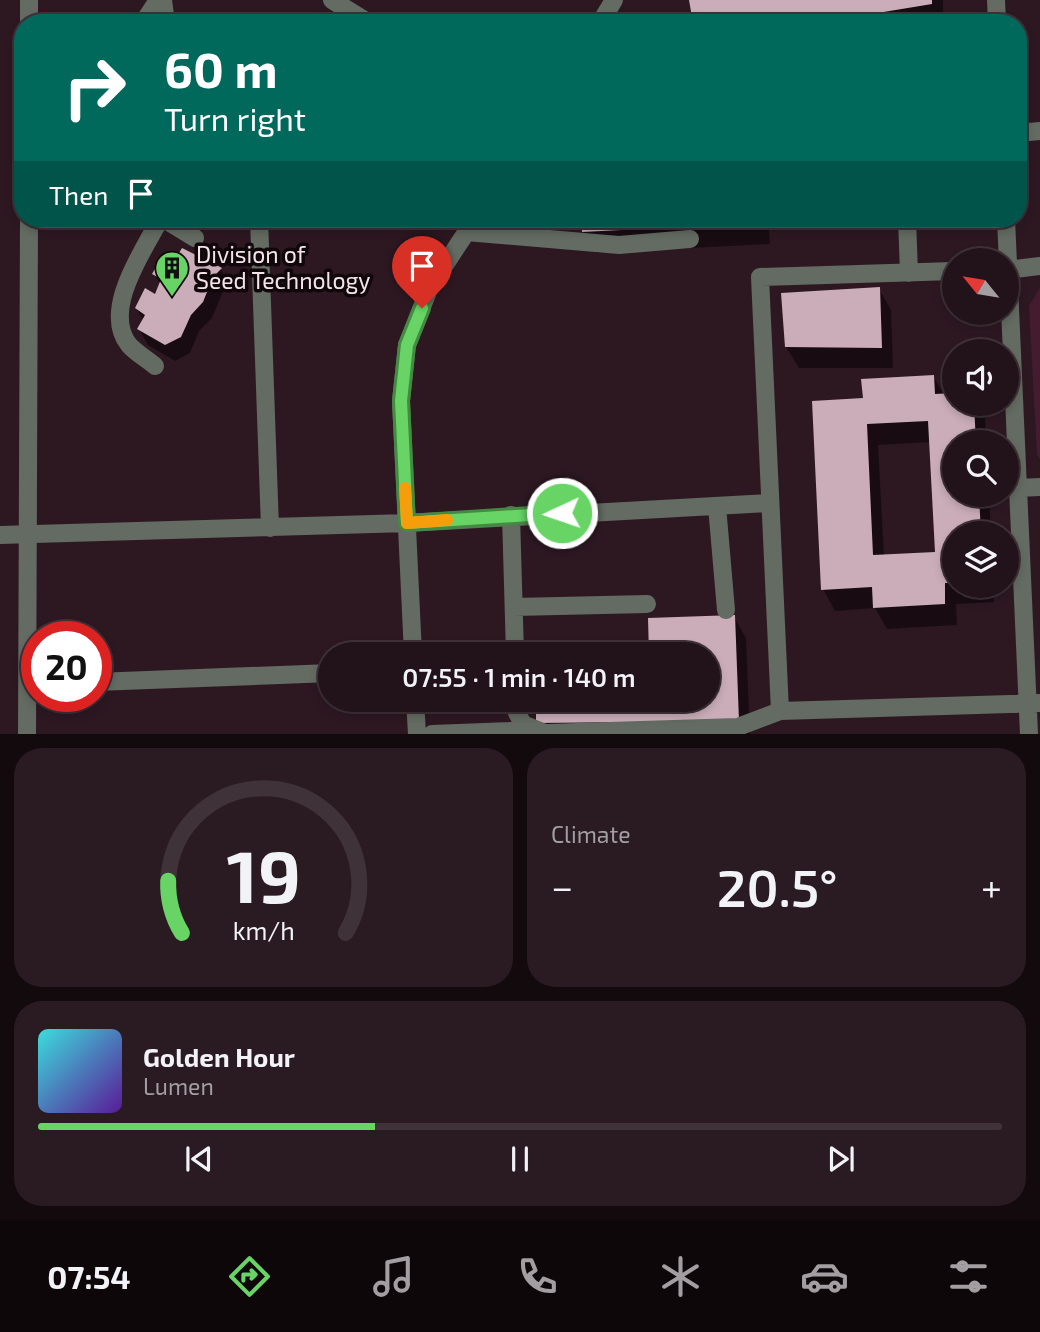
<!DOCTYPE html>
<html lang="en">
<head>
<meta charset="utf-8">
<style>
	body { margin:0; font-family:"Exo 2",sans-serif; background:#2a1b23; color:#f1f3f6; height:100vh; display:flex; flex-direction:column; font-size:26px; white-space:nowrap }
	* { box-sizing:border-box; margin:0 }
	p { font-size:23px; color:#a29ea2 }
	.icon { flex:none; width:38px; height:38px; fill:none; stroke:currentColor; stroke-width:2; stroke-linecap:round; stroke-linejoin:round }
	.map { position:relative; height:734px; overflow:hidden }
	.details { display:flex; flex-direction:column; gap:14px; padding:14px; background:#130a0e; flex:1 }
	.details>* { flex:none }
	.hud { position:absolute; left:14px; top:14px; width:1013px; height:214px; border-radius:28px; box-shadow:0 4px 10px #0003,0 0 0 2px #3f3239; background:#00695c; color:#fff; overflow:hidden }
	.needle { width:46px; rotate:300deg }
	.fabs { position:absolute; left:942px; top:248px; display:grid; gap:14px }
	.fabs a { display:grid; place-items:center; width:77px; height:77px; border-radius:50%; background:#22121a; box-shadow:0 4px 10px #0003,0 0 0 2px #3f3239; font-size:35px }
	.speed { position:absolute; left:21px; top:621px; display:flex; gap:14px; font-size:35px; font-weight:700; text-align:center }
	.speed>* { display:grid; place-content:center; width:91px; height:91px; border-radius:50%; background:#22121a; box-shadow:0 4px 10px #0003,0 0 0 2px #3f3239; line-height:1 }
	.speed .limit { border:10px solid #d22; background:#fff; color:#111 }
	.pin { position:absolute; display:grid; place-items:center; width:60px; height:60px; color:#fff; margin:-72px -30px; border-radius:50% 50% 50% 0; rotate:-45deg; box-shadow:0 0 7px #0007 }
	.pin .icon { rotate:45deg }
	.me { position:absolute; width:77px; margin:-38px; rotate:267deg; stroke-linejoin:round; filter:drop-shadow(0 0 5px #0008) }
	.turn { display:flex; align-items:center; gap:24px; height:147px; padding:0 35px; font-size:32px }
	.turn .icon { width:91px; height:91px; stroke-width:2.5 }
	.turn b { display:block; font-size:49px; line-height:60px }
	.then { display:flex; align-items:center; height:66px; padding:0 35px; background:#0003; gap:14px; font-size:26px }
	.big { font-size:52px; font-weight:600; line-height:1.1 }
	.details .widget { flex:1; display:flex; flex-direction:column; justify-content:center; gap:10px; min-width:0; padding:0 24px; border-radius:28px; background:#2a1b23 }
	.details .dial { align-items:center; gap:0 }
	.dial svg { height:182px; overflow:visible; fill:none; stroke:#3f3239; stroke-width:7; stroke-linecap:round; text-anchor:middle }
	.dial text { fill:#f1f3f6; stroke:none }
	.song { display:flex; align-items:center; gap:21px }
	.cover { width:84px; height:84px; border-radius:10px; background:linear-gradient(135deg,hsl(180 70% 55%),hsl(270 70% 35%)) }
	.played { height:7px; border-radius:4px; background:linear-gradient(90deg,#67d465 35%,#3f3239 35%) }
	.keys { display:flex; justify-content:space-around; direction:ltr }
	.heat { display:flex; justify-content:space-between; align-items:center; font-size:38px; direction:ltr }
	.details .tiles { flex:1; display:grid; gap:14px; grid-template-columns:1fr 1fr }
	.widget:last-child { grid-column:span 2 }
	.trip { position:absolute; left:318px; top:642px; width:402px; height:70px; border-radius:35px; background:#22121a; box-shadow:0 4px 10px #0003,0 0 0 2px #3f3239; font-weight:600; line-height:70px; text-align:center }
	.menu { display:flex; height:112px; justify-content:space-around; align-items:center; background:#0e070a; color:#a29ea2 }
	.menu .icon { width:49px; height:49px }
	.menu .on { color:#67d465 }
	.menu b { font-size:32px; color:#f1f3f6 }
	.map>svg:first-child { display:block }
</style>
</head>
<body>
<div class="map">
<svg width="1040" height="734" viewBox="0 0 1040 734">
	<rect width="100%" height="100%" fill="#2d1822"/>
	<!-- green -->
	<path fill="#441b2f" d="M1040 288V459L1037 455 1029 306Z"/>
	<!-- shadow -->
	<path fill="#0007" fill-rule="evenodd" d="M691 0H943V23H695Z
		M583 219H768L770 244 596 253 583 232Z
		M183 250 221 270 230 285 222 294 212 318 199 331 190 353 175 361 148 345 139 329 144 321 136 308 156 297 161 286 154 274 172 269Z
		M879 289 891 310 893 368H799L786 347Z
		M933 376 944 395 954 404H979L985 415 986 443H954V495H989L991 534H954V586H993L994 602 956 604 957 625 887 629 875 608 835 611 823 589 864 399ZM931 442 937 553 884 556 878 445Z
		M734 617 746 638 750 734H544L537 700H709V654H651L649 619Z"/>
	<!-- building -->
	<path fill="#caadb8" fill-rule="evenodd" d="M689 0H932V4L841 19V23H693Z
		M582 219H759V223L582 232Z
		M182 248 222 268 213 277 203 302 191 315 181 337 165 345 137 329 145 315 135 308 145 288 155 294 161 279 152 274 160 260 171 267Z
		M880 287 882 348 785 347 781 293Z
		M934 375 935 394 954 393V404H974L976 443H954V495H979L981 534H954V583H945V604L873 608 872 587 821 590 812 401 863 398 861 379ZM928 421 935 552 873 555 867 424Z
		M735 615 739 721 536 723V700H709V654H649L648 618Z"/>
	<g fill="none" stroke-linecap="round" stroke-linejoin="round">
		<!-- minor -->
		<path stroke="#636b62" stroke-width="18" d="M163 0 166 23
			M332 0 369 23
			M996 0 997 23
			M29 23V0
			M143 23 158 0
			M600 23 614 0
			M1018 133 1040 131
			M164 219 195 238
			M259 219 270 528
			M907 219 909 273
			M1006 219 1029 734
			M466 232 619 245 690 239
			M1006 270 1040 266
			M954 271 760 277 780 711 1040 703
			M155 366C147 359 136 353 129 345 101 310 144 250 160 219
			M1018 488 1040 487
			M717 506 726 610
			M511 515 515 654
			M0 535 407 523 770 503
			M514 607 647 604
			M413 654 401 401 407 345 429 289 475 219
			M96 682 331 673
			M415 700 417 734
			M517 700V713L523 724 545 733 738 727 780 711
			M27 734 29 219
			M432 734 533 730"/>
	</g>
	<g fill="none" stroke-linecap="round" stroke-linejoin="round">
		<!-- route casing -->
		<g stroke="#438a42" stroke-width="18">
			<path id="route" d="M422 308 407 345 401 401 407 523 562 513"/>
		</g>
		<!-- route -->
		<use href="#route" stroke="#67d465" stroke-width="12"/>
		<!-- slow -->
		<path stroke="#f59e0b" stroke-width="12" d="M405 488 407 523 447 520"/>
	</g>
	<!-- icons -->
	<defs>
		<g id="building-pin" transform="scale(1.75)"><path d="M0 17L-7.5 6A9.5 9.5 0 1 1 7.5 6Z" fill="#67d465" stroke="#10070a"/><path d="M-4-6H4V6H1V3H-1V6H-4ZM-2.5-4.3h1.7v1.8h-1.7ZM.8-4.3h1.7v1.8H.8ZM-2.5-1h1.7V.8h-1.7ZM.8-1h1.7V.8H.8Z" fill="#111"/></g>
	</defs>
	<g fill-rule="evenodd">
		<use href="#building-pin" x="172" y="268"/>
	</g>
	<g text-anchor="middle" stroke-width="7" stroke-linejoin="round" paint-order="stroke">
		<!-- poi labels -->
		<g font-size="23" fill="#f5e5eb" stroke="#10070a" text-anchor="start">
			<text x="196" y="263">Division of<tspan x="196" dy="26">Seed Technology</tspan></text>
		</g>
	</g>
</svg>
<div class="fabs">
<a><svg class="needle" viewBox="-14 -14 28 28"><path d="M0-13l5 13h-10z" fill="#e53935"/><path d="M0 13l5-13h-10z" fill="#a29ea2"/></svg></a>
<a><svg class="icon" aria-label="sound" viewBox="0 0 24 24"><path d="M4 9h4l5-4v14l-5-4H4zM17 9q2 3 0 6"/></svg></a>
<a><svg class="icon" aria-label="search" viewBox="0 0 24 24"><circle cx="10" cy="10" r="6"/><path d="M15 15l6 6"/></svg></a>
<a><svg class="icon" aria-label="layers" viewBox="0 0 24 24"><path d="M12 4l9 5-9 5-9-5zM3 14l9 5 9-5"/></svg></a>
</div>
<div class="speed"><div class="limit">20</div></div>
<div class="pin" style="left:422px;top:308px;background:#d93025"><svg class="icon" aria-label="arrive" viewBox="0 0 24 24"><path d="M6 21V4h12l-3 4 3 4H6"/></svg></div>
<svg class="me" style="left:562px;top:513px" viewBox="-20 -20 40 40"><circle r="17" fill="#67d465" stroke="#fff" stroke-width="3"/><path d="M0-11L8 9 0 5-8 9z" fill="#fff"/></svg>
<div class="trip">07:55 · 1 min · 140 m</div>
<div class="hud">
<div class="turn"><svg class="icon" aria-label="right" viewBox="0 0 24 24"><path d="M7 20v-9h11M14 6l5 5-5 5"/></svg><div><b>60 m</b>Turn right</div></div>
<div class="then">Then<svg class="icon" aria-label="arrive" viewBox="0 0 24 24"><path d="M6 21V4h12l-3 4 3 4H6"/></svg></div>
</div>
</div>
<section class="details">
<div class="tiles">
<div class="widget dial"><svg viewBox="0 0 100 80">
<path d="M14 69A42 42 0 1 1 86 69"/>
<path d="M14 69A42 42 0 0 1 8 46" stroke="#67d465"/>
<text x="50" y="56" font-size="32" font-weight="700">19</text>
<text x="50" y="72" font-size="11">km/h</text>
</svg></div>
<div class="widget"><p>Climate</p>
<div class="heat"><a>−</a><b class="big">20.5°</b><a>+</a></div>
</div>
<div class="widget">
<div class="song"><i class="cover"></i><div><b>Golden Hour</b><p>Lumen</p></div></div>
<div class="played"></div>
<div class="keys"><svg class="icon" aria-label="previous" viewBox="0 0 24 24"><path d="M18 5L8 12l10 7zM5 5v14"/></svg><svg class="icon" aria-label="pause" viewBox="0 0 24 24"><path d="M8 5v14M16 5v14"/></svg><svg class="icon" aria-label="next" viewBox="0 0 24 24"><path d="M6 5l10 7-10 7zM19 5v14"/></svg></div>
</div>
</div>
</section>
<nav class="menu">
<b>07:54</b>
<svg class="icon on" aria-label="directions" viewBox="0 0 24 24"><path d="M12 3l9 9-9 9-9-9zM9 14v-3h6M13 9l2 2-2 2"/></svg>
<svg class="icon" aria-label="music" viewBox="0 0 24 24"><path d="M9 18V5l10-2v13"/><circle cx="6" cy="18" r="3"/><circle cx="16" cy="16" r="3"/></svg>
<svg class="icon" aria-label="phone" viewBox="0 0 24 24"><path d="M5 4h4l2 5-3 2q2 4 5 5l2-3 5 2v4C11 20 4 13 5 4z"/></svg>
<svg class="icon" aria-label="climate" viewBox="0 0 24 24"><path d="M12 3v18M4 7l16 10M4 17L20 7"/></svg>
<svg class="icon" aria-label="car" viewBox="0 0 24 24"><path d="M5 17H2v-5l4-1 3-4h7l3 4 3 1v5h-3M9 17h6M6 11h13"/><circle cx="7" cy="17" r="2"/><circle cx="17" cy="17" r="2"/></svg>
<svg class="icon" aria-label="filters" viewBox="0 0 24 24"><path d="M4 7h16M4 17h16"/><circle cx="9" cy="7" r="2"/><circle cx="15" cy="17" r="2"/></svg>
</nav>
</body>
</html>
